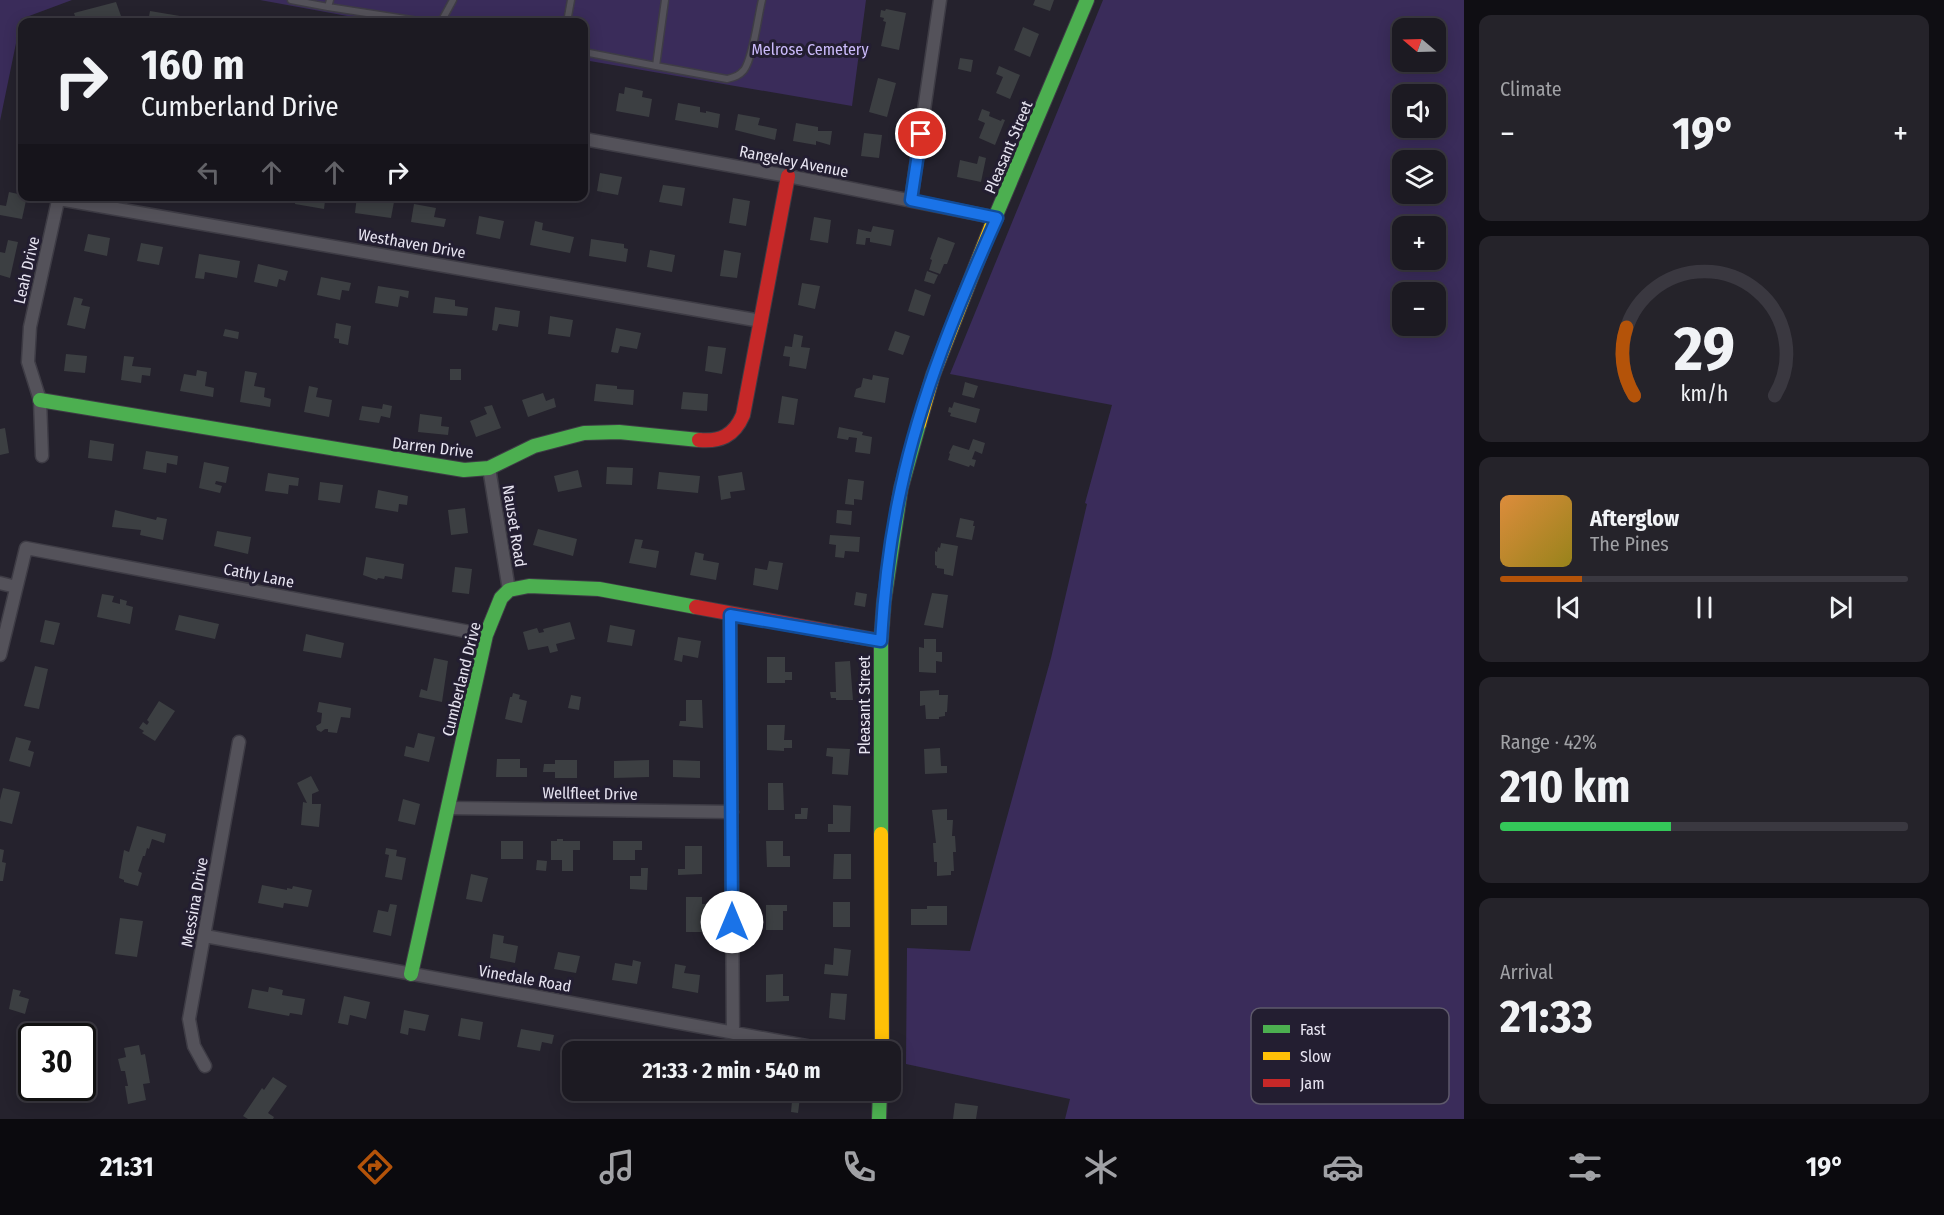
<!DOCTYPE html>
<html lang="en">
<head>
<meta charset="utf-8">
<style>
	body { margin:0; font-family:"Fira Sans Condensed",sans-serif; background:#25232a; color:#f1f3f6; height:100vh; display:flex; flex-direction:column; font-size:22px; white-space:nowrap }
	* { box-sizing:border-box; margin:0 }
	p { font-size:20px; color:#a0a1a5 }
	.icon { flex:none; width:33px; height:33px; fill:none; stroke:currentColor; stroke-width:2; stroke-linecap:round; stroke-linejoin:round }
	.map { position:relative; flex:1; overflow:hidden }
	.panel { display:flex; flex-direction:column; gap:15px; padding:15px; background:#0f0e13; width:480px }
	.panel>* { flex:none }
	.guide { position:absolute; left:18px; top:18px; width:570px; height:183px; border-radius:12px; box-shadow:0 3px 15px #0003,0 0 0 2px #3a3840; background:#1c1a22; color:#f1f3f6; overflow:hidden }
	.needle { width:39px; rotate:289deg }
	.buttons { position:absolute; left:1392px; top:18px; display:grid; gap:12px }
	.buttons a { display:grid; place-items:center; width:54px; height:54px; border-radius:12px; background:#1c1a22; box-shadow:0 3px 15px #0003,0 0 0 2px #3a3840; font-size:30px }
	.speed { position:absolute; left:18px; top:1023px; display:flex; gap:12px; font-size:30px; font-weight:700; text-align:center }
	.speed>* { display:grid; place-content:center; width:78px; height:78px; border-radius:50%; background:#1c1a22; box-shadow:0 3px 15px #0003,0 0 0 2px #3a3840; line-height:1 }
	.speed .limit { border:3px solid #111; border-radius:9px; background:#fff; color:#111 }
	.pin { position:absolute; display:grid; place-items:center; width:51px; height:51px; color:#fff; margin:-26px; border:3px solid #fff; border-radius:50%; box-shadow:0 2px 6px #0007 }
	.me { position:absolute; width:66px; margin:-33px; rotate:0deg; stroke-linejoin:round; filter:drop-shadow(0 0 4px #0008) }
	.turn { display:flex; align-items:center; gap:21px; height:126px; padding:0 24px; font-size:27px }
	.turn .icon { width:78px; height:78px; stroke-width:2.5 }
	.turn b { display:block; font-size:42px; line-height:51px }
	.lanes { display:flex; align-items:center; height:57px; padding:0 24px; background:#0003; justify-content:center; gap:30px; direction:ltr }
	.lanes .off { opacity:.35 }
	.big { font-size:45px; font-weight:700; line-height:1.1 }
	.panel .card { flex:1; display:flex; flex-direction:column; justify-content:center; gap:9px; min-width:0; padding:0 21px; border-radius:12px; background:#25232a }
	.panel .dial { align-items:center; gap:0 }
	.dial svg { height:156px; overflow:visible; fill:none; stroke:#3a3840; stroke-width:7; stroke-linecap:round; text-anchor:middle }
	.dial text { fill:#f1f3f6; stroke:none }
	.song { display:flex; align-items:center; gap:18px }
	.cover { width:72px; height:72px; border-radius:9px; background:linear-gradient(135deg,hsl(30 70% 55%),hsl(50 70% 35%)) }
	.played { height:6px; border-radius:3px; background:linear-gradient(90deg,#b45309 20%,#3a3840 20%) }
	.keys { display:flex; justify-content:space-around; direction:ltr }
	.heat { display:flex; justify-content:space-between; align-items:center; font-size:33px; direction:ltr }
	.charge { height:9px; border-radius:4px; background:linear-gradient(90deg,#34c759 42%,#3a3840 0) }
	.trip { position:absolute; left:562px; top:1041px; width:339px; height:60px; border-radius:12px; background:#1c1a22; box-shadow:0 3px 15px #0003,0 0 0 2px #3a3840; font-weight:700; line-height:60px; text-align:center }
	.tabs { display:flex; height:96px; justify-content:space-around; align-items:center; background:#0b0a0e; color:#a0a1a5 }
	.tabs .icon { width:42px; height:42px }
	.tabs .on { color:#b45309 }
	.tabs b { font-size:27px; color:#f1f3f6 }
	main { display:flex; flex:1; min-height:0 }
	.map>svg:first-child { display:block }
</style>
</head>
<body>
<main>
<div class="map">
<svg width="1464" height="1119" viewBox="0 0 1464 1119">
	<rect width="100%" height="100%" fill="#25222d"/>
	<!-- green -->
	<path fill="#3a2c5a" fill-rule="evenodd" d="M0 0H72L21 19 0 121Z
		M260 0H866L852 106 584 60V22H380Z
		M1103 0H1464V1119H1065L1070 1099 906 1064 907 948 970 951 1051 658 1087 504 1085 503 1112 405 950 374ZM1402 28H1436V62H1402ZM1402 94H1436V128H1402ZM1402 160H1436V194H1402ZM1402 226H1436V260H1402ZM1402 292H1436V326H1402Z"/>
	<!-- building -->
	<path fill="#3c3f42" d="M1035 0H1054L1050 11 1033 5Z
		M116 2 121 16 102 22H77L74 13Z
		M886 9 906 13 899 50 881 46 886 22 883 21 884 18 880 17 881 10 885 11Z
		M150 11 180 16 179 22H148Z
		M1023 27 1039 34 1030 57 1014 50Z
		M960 58 973 60 971 72 958 69Z
		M999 66 1020 75 1010 99 996 93 1003 77 996 74Z
		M878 78 896 83 887 117 869 112Z
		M625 87 643 91 642 97 652 99 649 117 616 111 619 93 624 94Z
		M678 103 700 107V112L706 113V111L720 114 718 128 675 120Z
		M982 109 990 112 989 116 1001 121 1002 119 1005 120 995 145 979 138 985 123 978 120Z
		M738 114 760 118 758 125 777 129 775 140 735 130Z
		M796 123 818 127V131H832L830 145 816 141V145L793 141Z
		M864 133 882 135 879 158 861 156Z
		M979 156 986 158 981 182 957 177 960 160 977 164Z
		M600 173 622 177 618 195 597 191Z
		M663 185 685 188 682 206 659 202Z
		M9 192 27 196 22 219 0 215V205L6 206Z
		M296 196H319L318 200 325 201 324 209 295 204Z
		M357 196 394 202 391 218 355 213Z
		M733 198 750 201 746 226 729 223Z
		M414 204 436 208 434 217 446 219 444 227 411 222Z
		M479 216 504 221 500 239 476 234Z
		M814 217 831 220 828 243 810 240Z
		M535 221 543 223 542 230 574 237 570 253 530 245Z
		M873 226 894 230 891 246 870 242V238H866L865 245 856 244 858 229 871 232Z
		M88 234 110 238 107 256 84 251Z
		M938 237 955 243 947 264H944L940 274 929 270 932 260 930 259Z
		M591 239 624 244V248L628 249 626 262 589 256Z
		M8 240 18 242 10 278 0 275V252L5 253Z
		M141 243 163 247 159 265 137 261Z
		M650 250 675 255 672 272 647 267Z
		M724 250 741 253 737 278 720 276Z
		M199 254 240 261 237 278 205 272 204 279 195 278Z
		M258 264 288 271 285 281 279 279 277 287 254 282Z
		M927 271 938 275 934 284 924 281Z
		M321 277 351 283 349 291 342 290 340 300 317 295Z
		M802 283 820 286 815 309 798 305Z
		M378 286 409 291 408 298 400 296 398 307 375 303Z
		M915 289 931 295 924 316 908 311Z
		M74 297 83 299 81 305 90 307 85 329 67 325Z
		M435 297 455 300V306L468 308 467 316 433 313Z
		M495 307 520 311 518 327 499 324 497 331 492 330Z
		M550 316 573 320 570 337 548 334Z
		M336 323 351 326 348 345 339 343V339L334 338Z
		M616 328 641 333 637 349 620 346 618 353 611 352Z
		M225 329 239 332 238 339 223 336Z
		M895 331 910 336 903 355 888 350Z
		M794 334 803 336 801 347 810 348 806 369 789 366 790 357 783 356 785 346 792 347Z
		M708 346 726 348 722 374 705 371Z
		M66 354 87 356 85 373 64 371Z
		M124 356 134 357 132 366 151 368 150 376 142 375 141 383 121 380Z
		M450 369H461V380H450Z
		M197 370 207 372 205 386 214 388 213 397 180 391 184 374 196 376Z
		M245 371 257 373 254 386 265 388 264 397 271 399 270 407 240 402Z
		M873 375 889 378 885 403 854 397 856 389 861 387 863 378 872 380Z
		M965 382 978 386 974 398 962 395Z
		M596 384 617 386V389L634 390 633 405 594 401Z
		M309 386 318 388 316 397 332 400 329 417 304 412Z
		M683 392 708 394 707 411 681 409Z
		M543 393 546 401 554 398 556 407 528 417 522 400Z
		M782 396 798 399 794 425 778 423Z
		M954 402 980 409 976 423 950 416 951 413 948 412 949 407 952 408Z
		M383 404 392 406 390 418 381 416 379 423 359 420 362 406 382 409Z
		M492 405 501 428 476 437 470 421 487 414 484 407Z
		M420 414 442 417 441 426 449 427 448 435 418 432Z
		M839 427 863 432 862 435 872 437 870 454 855 452 857 438 849 437 848 440 837 438Z
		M5 428 9 453 0 455V429Z
		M973 439 985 443 982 454 975 451 972 459 976 460 974 467 970 465 969 467 948 460 950 454 949 453 953 445 969 450Z
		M90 440 114 444 112 461 88 458Z
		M146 451 178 456 177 465 167 463 166 473 143 469Z
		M204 462 229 467 226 483 216 481 215 484 222 486 220 493 199 488Z
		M607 467 633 468 632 485 606 484Z
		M578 470 582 487 558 492 554 476Z
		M659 472 700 476 698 493 657 489Z
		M742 472 745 490 730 492 731 498 721 500 718 476Z
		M268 473 299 478 298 486 289 485 288 494 265 491Z
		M848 479 864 481 862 500 854 499V505L845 504Z
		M320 482 343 485 340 503 318 500Z
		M378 490 408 496 407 505 399 504 398 512 375 508Z
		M465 508 468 533 451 535 448 510Z
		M115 510 156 520 157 517 167 519 163 540 140 535 141 530 112 527Z
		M837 510 852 511 851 525 836 523Z
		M960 518 974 521 973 526H975L972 540 956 537Z
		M538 529 577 539 573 556 533 545Z
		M217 531 251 537 248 554 214 546Z
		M830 535 860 537 859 552 845 551 844 558 835 557 836 545 829 544Z
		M635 539 643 540 641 548 659 551 656 568 629 563Z
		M941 543 958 546 953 576 944 574V569L937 568V566L935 565V551L937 552 938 547 940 548Z
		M695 552 704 554 703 560 719 563 716 580 690 575Z
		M366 557 404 564 402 579 385 576 384 579 378 578 377 580 363 575Z
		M769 561 783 563 778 590 753 585 755 568 767 570Z
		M455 567 472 569 469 594 452 592Z
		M856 592 867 594 865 607 854 605Z
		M932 593 948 595 943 628 924 625Z
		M102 594 114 596 112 602 120 604V599L127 601 126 605 133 607 130 624 97 617Z
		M179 615 219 624 215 639 175 630Z
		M45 620 60 623 54 645 40 642Z
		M570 622 575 639 556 644 558 651 550 653 548 646 528 650 523 632 537 628 539 633 544 632 543 629Z
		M610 625 635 630 632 646 607 642Z
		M306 634 344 643 341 658 303 651Z
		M678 637 701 641 698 658 683 655 682 662 674 660Z
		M924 639H936V652H942V662L936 661V673L919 672V647L924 648Z
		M767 657H785V672H792V680H785V683H767Z
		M434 658 448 661 442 702 419 697 421 689 427 691Z
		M850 661 853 700H836V698H831L830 692H836L835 662Z
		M35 666 48 669 39 709 24 706Z
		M939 690V695H948L947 712H945V716L939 717V719H926L925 705 920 706V691Z
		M513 693 520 695 519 699 527 701 522 723 505 719 510 697H512Z
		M571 695 581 697 579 710 568 708Z
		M686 700H702L703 728 679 726 680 721H686Z
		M159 701 175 711 155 741 142 733 144 731 139 728 143 722 147 725 149 722 147 720Z
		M319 702 351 708 350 718 341 717 337 733 328 732V729H325L321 732 317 730 316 726 321 723 322 713 317 712Z
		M767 725H785L784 740H792V748H784V751L767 750Z
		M418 733 435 737 429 762 404 756 406 746 414 748Z
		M16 737 31 741 28 750 34 752 30 767 9 761Z
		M827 748 850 749 848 775 832 774 833 757 826 756Z
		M940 748 941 766H947V773L925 774 924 749Z
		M497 759H520V768H527V777H496Z
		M555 760H577V778H555V772H543L544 764H555Z
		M649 760V777L614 778V761Z
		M673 760 700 761V778L673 777Z
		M311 776 319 791 312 794V804H321L319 827 301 825 303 802 307 803 297 783Z
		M768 783H783L784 810H768Z
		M3 788 20 792 12 824 0 821V800Z
		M403 799 420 804 415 825 398 821Z
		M833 805 851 806 850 832H828V824H833Z
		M801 808H808L807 819H795V814H801Z
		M947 809V820H953L952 836H955L956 852H953L954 871H951V875L937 876V862H934L933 843H936L932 810Z
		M137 826 166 834 164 843 152 839 149 849 147 848 145 856H143L138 871 142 873 138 886 124 882V880L119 878 124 850 129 852Z
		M557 839H563V841H580V850H573V871H562V860H551V841H557Z
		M501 841H523V859H501Z
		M613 841H642V850H635V860H613Z
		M766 841H783V856H790V867H767Z
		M685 846H702V874L678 875V869H685Z
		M386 848 397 850 396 856 406 858 402 880 385 877 389 855 385 854Z
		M0 849 4 850 2 862 6 863 3 881H0Z
		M834 854H851V879H833Z
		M537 860 547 861 546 871 536 870Z
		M641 868H648L647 890 630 889V876H641Z
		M471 874 488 878 482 902 466 899Z
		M262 885 287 890V888L292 889 293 886 312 890 308 907 284 903 283 908 258 903Z
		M686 897H702V904H706L705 914H702V932H686Z
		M833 902H850V927H833Z
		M390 904 397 905 391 936 373 932 378 910 388 912Z
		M766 905H787V911H783V930H766Z
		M927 906H947V925H911V909H927Z
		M120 918 143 921 137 957 115 954Z
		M493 934 504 936 503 943 518 946 515 963 490 958Z
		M834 948 851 950 848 976 824 974 825 964 833 965Z
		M558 952 580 956 576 973 554 969Z
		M633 960 641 962 637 984 612 980 615 963 632 966Z
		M675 964 686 966 684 973 700 975 698 993 672 988Z
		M783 974V996H789V1001L766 1002V975Z
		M269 987 283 990 282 995 305 999 302 1015 290 1013 289 1016 248 1008 252 989 268 992Z
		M13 989 21 991 19 996 29 999 25 1014 9 1009Z
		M831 993 847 994 845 1020 829 1018Z
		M344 996 370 1002 366 1019 350 1015 348 1025 338 1023Z
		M404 1010 429 1015 425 1031 409 1028 408 1035 400 1033Z
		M461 1018 483 1022 480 1040 458 1036Z
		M521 1029 554 1035 552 1044 542 1042 540 1051 517 1047Z
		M584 1039 606 1043 605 1052H582Z
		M139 1045 141 1055 145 1054 150 1083 143 1084 146 1100 128 1104 125 1086H128L125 1071H121L118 1059 126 1057 124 1048Z
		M273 1077 287 1086 268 1113 274 1117 273 1119H248L243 1116 262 1088 264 1090Z
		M68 1088H77L79 1098 70 1100Z
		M793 1090H801L798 1113 791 1112Z
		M813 1090H840L839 1101 812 1098Z
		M955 1103 978 1106 976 1119H953Z"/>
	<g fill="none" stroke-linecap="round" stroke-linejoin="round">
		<!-- lane casing -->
		<g stroke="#3e3c45" stroke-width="9">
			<path id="lane" d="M291 0 328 7
				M330 0 328 7 425 22
				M441 22 453 0
				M567 22 571 0
				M584 52 656 66 665 0
				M656 66 727 79C734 77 739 76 744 70 753 58 758 16 762 0"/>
		</g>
		<!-- street casing -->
		<g stroke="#3e3c45" stroke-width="15">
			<path id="street" d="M584 139 788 176 997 218
				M59 199 761 321
				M911 200 940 0
				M42 456 40 400 28 362 30 327 59 196
				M489 468 509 590
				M0 583 16 587
				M730 615 733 1033
				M0 655 26 548 486 635
				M448 808 732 812
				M205 936 839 1052
				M205 1066 194 1046 189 1019 239 742"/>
		</g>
		<!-- fast casing -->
		<g stroke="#3e3c45" stroke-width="16">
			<path id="fast" d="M991 227 1087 0
				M40 400 464 470 489 468 534 446 584 433 619 432 699 440
				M881 834V641L884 601 901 488 919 424
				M411 974 486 635 501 598 509 590 529 586 599 589 696 607
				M879 1119 880 1090"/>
		</g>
		<!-- slow casing -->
		<g stroke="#3e3c45" stroke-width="16">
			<path id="slow" d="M919 424 933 375 991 227
				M881 834 882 1052"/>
		</g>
		<!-- jam casing -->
		<g stroke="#3e3c45" stroke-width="16">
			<path id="jam" d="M699 440C720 442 734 436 743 415L788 176
				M696 607 881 641"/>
		</g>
		<!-- lane -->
		<use href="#lane" stroke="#54525a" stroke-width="6"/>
		<!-- street -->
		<use href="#street" stroke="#54525a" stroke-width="12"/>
		<!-- fast -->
		<use href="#fast" stroke="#4caf50" stroke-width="14"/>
		<!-- slow -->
		<use href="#slow" stroke="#ffc107" stroke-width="14"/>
		<!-- jam -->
		<use href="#jam" stroke="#c62828" stroke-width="14"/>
	</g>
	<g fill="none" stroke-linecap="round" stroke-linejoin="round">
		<!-- route casing -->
		<g stroke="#114b97" stroke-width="15">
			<path id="route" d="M732 922 730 615 881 641C884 590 890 538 901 488 921 394 958 305 997 218L911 200 921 134"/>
		</g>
		<!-- route -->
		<use href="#route" stroke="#1a73e8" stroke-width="10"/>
	</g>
	<g text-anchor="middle" stroke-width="6" stroke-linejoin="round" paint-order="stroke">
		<!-- park labels -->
		<g font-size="16" fill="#cbbbfb" stroke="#231e31">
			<text x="810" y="55">Melrose Cemetery</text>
		</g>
		<!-- street labels -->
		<g font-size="16" fill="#e7e4f1" stroke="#231e31">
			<text transform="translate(1008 147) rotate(-67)" y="6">Pleasant Street</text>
			<text transform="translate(794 161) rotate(11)" y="6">Rangeley Avenue</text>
			<text transform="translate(412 243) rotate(10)" y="6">Westhaven Drive</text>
			<text transform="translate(26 270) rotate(-77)" y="6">Leah Drive</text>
			<text transform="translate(433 447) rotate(7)" y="6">Darren Drive</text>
			<text transform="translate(515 526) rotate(81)" y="6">Nauset Road</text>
			<text transform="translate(259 575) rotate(11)" y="6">Cathy Lane</text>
			<text transform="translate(461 679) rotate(-76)" y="6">Cumberland Drive</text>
			<text transform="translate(864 705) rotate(-90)" y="6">Pleasant Street</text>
			<text transform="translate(590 793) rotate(1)" y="6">Wellfleet Drive</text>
			<text transform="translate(194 902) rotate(-80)" y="6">Messina Drive</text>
			<text transform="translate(525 978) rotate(10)" y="6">Vinedale Road</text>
		</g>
	</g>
	<!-- legend -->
	<rect x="1251" y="1008" width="198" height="96" rx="9" fill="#231e31" stroke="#5e596b" stroke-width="1.5"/>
	<rect x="1263" y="1025" width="27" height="8" fill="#4caf50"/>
	<rect x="1263" y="1052" width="27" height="8" fill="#ffc107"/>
	<rect x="1263" y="1079" width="27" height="8" fill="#c62828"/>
	<g font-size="16" fill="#e7e4f1">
		<text x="1300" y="1035">Fast</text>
		<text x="1300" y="1062">Slow</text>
		<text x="1300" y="1089">Jam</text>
	</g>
</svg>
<div class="buttons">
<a><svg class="needle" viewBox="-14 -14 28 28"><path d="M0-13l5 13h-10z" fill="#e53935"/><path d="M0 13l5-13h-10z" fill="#a0a1a5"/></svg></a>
<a><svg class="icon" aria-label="sound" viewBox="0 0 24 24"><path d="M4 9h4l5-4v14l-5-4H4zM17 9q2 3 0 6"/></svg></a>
<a><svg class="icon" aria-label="layers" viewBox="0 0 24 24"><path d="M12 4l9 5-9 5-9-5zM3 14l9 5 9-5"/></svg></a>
<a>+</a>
<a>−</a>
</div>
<div class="speed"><div class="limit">30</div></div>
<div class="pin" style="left:921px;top:134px;background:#d93025"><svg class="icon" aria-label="arrive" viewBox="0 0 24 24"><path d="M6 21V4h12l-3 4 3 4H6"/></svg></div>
<svg class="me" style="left:732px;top:922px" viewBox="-20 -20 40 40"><circle r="19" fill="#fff"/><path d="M0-13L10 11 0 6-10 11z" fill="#1a73e8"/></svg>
<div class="trip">21:33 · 2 min · 540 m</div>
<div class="guide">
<div class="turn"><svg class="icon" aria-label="right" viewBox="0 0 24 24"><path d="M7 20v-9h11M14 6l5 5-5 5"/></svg><div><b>160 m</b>Cumberland Drive</div></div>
<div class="lanes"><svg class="icon off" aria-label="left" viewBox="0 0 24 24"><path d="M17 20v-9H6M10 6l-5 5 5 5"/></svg><svg class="icon off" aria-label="ahead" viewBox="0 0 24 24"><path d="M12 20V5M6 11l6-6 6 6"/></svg><svg class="icon off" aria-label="ahead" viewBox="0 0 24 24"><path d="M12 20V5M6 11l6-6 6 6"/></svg><svg class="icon" aria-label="right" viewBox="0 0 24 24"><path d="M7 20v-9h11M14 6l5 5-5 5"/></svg></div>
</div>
</div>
<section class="panel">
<div class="card"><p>Climate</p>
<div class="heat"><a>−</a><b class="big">19°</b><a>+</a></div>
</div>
<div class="card dial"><svg viewBox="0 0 100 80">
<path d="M14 69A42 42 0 1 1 86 69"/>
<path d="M14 69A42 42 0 0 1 10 34" stroke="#b45309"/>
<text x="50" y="56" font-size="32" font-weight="700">29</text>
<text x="50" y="72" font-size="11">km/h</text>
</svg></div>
<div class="card">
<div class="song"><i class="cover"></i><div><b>Afterglow</b><p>The Pines</p></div></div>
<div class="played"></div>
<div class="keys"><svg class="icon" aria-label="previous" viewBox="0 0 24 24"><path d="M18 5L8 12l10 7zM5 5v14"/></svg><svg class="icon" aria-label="pause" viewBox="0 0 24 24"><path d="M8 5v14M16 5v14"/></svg><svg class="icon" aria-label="next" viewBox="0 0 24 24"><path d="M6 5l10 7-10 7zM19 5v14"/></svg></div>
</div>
<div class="card"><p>Range · 42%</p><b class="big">210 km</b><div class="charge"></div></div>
<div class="card"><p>Arrival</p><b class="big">21:33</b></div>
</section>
</main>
<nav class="tabs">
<b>21:31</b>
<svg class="icon on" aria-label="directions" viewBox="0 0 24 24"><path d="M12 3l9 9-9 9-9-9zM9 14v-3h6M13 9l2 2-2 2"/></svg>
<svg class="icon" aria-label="music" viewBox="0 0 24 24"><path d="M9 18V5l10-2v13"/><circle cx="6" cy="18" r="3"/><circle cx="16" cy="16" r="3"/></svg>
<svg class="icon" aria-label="phone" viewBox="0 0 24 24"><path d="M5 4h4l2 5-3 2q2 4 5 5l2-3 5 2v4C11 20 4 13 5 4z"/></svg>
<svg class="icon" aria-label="climate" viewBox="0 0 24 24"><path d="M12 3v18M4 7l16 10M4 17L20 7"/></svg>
<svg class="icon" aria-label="car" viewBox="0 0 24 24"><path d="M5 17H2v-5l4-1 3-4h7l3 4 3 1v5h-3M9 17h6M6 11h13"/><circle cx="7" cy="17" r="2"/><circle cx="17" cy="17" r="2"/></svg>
<svg class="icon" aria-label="filters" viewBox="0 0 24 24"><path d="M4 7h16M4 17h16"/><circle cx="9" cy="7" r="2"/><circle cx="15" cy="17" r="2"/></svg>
<b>19°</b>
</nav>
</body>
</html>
